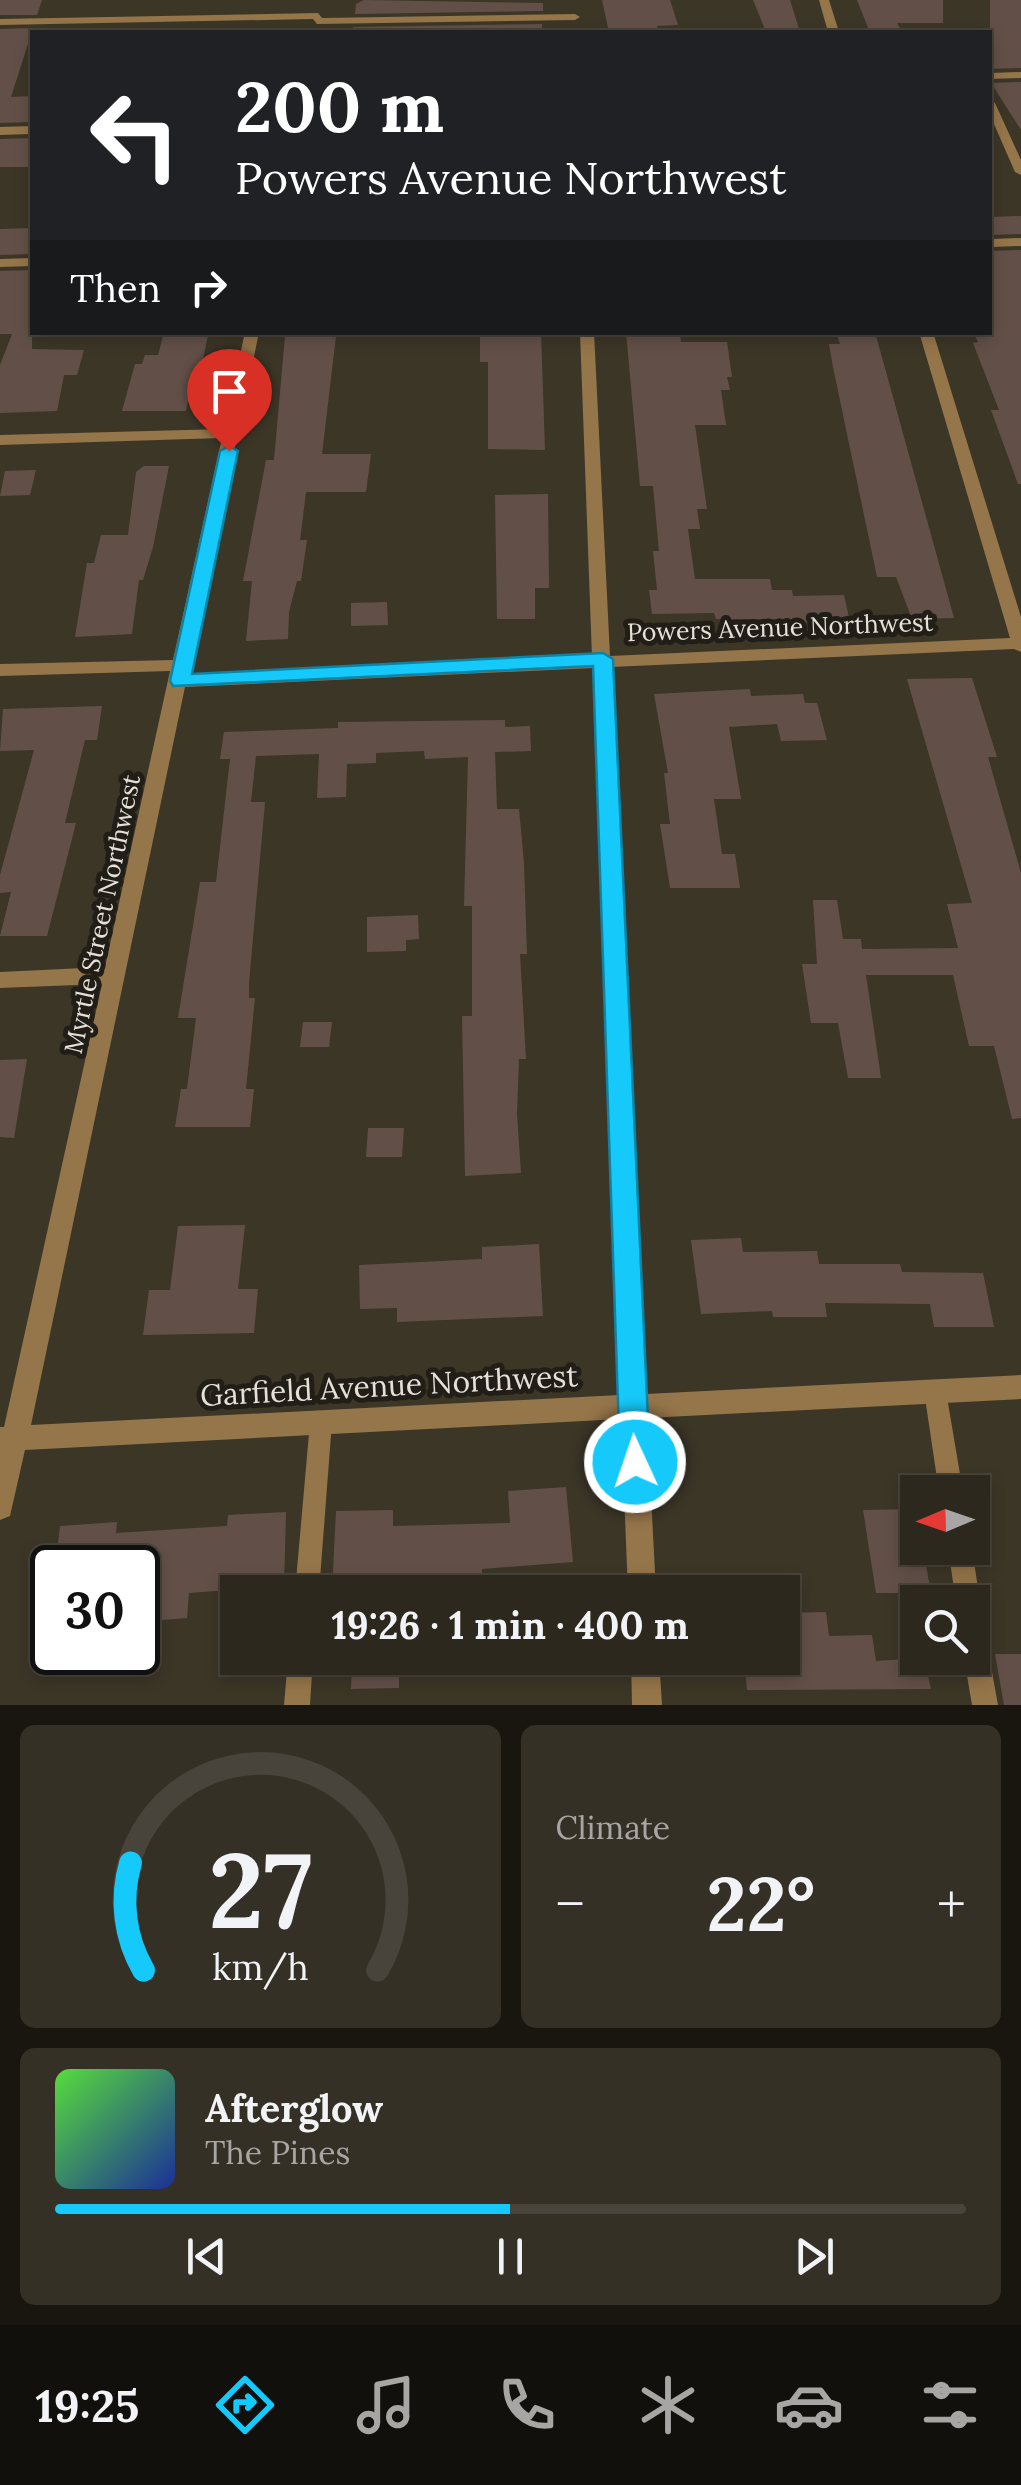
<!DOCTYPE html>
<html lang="en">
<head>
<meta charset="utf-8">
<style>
	body { margin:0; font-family:Lora,serif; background:#353026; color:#f1f3f6; height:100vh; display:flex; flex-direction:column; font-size:38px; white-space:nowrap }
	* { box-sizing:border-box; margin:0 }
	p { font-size:32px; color:#a7a6a4 }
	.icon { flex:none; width:55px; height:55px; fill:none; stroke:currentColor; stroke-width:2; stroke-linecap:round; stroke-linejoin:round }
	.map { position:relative; height:1705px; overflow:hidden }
	.panel { display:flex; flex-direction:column; gap:20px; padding:20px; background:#191610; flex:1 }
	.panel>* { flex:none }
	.banner { position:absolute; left:30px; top:30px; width:962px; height:305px; border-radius:0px; box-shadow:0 5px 15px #0003,0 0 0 2px #48443b; background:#202124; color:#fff; overflow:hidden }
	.needle { width:65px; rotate:268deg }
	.buttons { position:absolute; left:900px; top:1475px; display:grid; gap:20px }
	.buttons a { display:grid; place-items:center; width:90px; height:90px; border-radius:0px; background:#2d281d; box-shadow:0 5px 15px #0003,0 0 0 2px #48443b; font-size:50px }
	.speed { position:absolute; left:30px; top:1545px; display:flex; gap:20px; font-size:50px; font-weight:700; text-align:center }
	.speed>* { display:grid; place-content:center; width:130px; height:130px; border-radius:50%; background:#2d281d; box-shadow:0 5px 15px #0003,0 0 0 2px #48443b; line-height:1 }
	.speed .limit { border:5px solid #111; border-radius:15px; background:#fff; color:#111 }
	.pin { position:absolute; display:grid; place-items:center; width:85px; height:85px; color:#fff; margin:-102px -42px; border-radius:50% 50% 50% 0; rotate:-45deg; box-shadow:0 0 10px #0007 }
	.pin .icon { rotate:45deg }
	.me { position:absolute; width:110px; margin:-55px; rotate:357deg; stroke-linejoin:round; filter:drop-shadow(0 0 8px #0008) }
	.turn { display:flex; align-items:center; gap:35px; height:210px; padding:0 40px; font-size:45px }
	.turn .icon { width:130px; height:130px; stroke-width:2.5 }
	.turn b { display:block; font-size:70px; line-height:85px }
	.then { display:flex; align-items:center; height:95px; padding:0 40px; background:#0003; gap:20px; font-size:38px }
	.big { font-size:75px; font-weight:700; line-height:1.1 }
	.panel .widget { flex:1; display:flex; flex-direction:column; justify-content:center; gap:15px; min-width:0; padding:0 35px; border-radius:15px; background:#353026 }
	.panel .dial { align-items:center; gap:0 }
	.dial svg { height:260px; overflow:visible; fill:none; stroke:#48443b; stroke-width:7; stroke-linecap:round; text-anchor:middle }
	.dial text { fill:#f1f3f6; stroke:none }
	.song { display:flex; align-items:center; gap:30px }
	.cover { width:120px; height:120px; border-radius:15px; background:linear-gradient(135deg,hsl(110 70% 55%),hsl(230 70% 35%)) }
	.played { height:10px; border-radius:5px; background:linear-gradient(90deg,#15cafb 50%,#48443b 50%) }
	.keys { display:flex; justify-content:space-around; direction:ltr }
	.heat { display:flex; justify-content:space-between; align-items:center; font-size:55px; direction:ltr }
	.panel .tiles { flex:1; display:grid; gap:20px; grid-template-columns:1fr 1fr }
	.widget:last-child { grid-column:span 2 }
	.trip { position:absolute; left:220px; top:1575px; width:580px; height:100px; border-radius:0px; background:#2d281d; box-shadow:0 5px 15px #0003,0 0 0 2px #48443b; font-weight:700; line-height:100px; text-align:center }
	.tabs { display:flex; height:160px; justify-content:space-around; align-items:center; background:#12100c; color:#a7a6a4 }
	.tabs .icon { width:70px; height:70px }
	.tabs .selected { color:#15cafb }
	.tabs b { font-size:45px; color:#f1f3f6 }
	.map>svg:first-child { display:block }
</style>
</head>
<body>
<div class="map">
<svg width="1021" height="1705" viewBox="0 0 1021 1705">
	<rect width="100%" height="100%" fill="#3c3627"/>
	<!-- building -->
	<path fill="#625048" d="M0 0H42L37 15H0Z
		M364 0 543 3V11L355 14 356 4Z
		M602 0H670L678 25 657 26 659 32H609Z
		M753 0H790L800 32H766Z
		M857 0H943V23H897L901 30H869Z
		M990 0H1021V68L990 69Z
		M542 24V32H352L353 27Z
		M33 28 11 97 32 96V122L0 123V29Z
		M1021 82V130L991 83Z
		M32 138V167H0V139Z
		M1021 216V234L990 235V217Z
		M32 228V254L0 255V229Z
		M1021 250V484H1018L991 410H999L973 343 978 342 973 332H990V251Z
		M32 270V349L84 350 77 375H64L57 411 0 413V365L12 334H0V271Z
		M480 332H541L545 450 488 449V362H480Z
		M626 332H680L681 342H727L732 377H727L730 390H721L726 425H695L707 509H697L700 529H688L695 579H770L772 590H792L793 596 844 595 850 622 764 623 763 619H716L714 613 652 614 649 590H657L653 551H659L653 486H640Z
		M836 332H875L954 618 912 619 896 577H877L833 367 829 344H840Z
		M163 336H208L196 390H190L186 411H122L135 364H142L145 355H158Z
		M285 336H336L322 454H371L366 492H306L300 540H307L301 581H297L289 612 288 639 246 641 252 581H243L266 460H274Z
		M144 466H169L153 547 143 580H139L132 634 75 637 87 563H94L101 535H128L136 472Z
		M36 470 30 495 0 496 5 471Z
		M548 494 549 588H535V619H497L495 495Z
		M387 602 388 625 351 626V603Z
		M972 678 997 757H988L1021 873V1118L1012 1119 994 1046H969L953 975H866L881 1078H848L838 1023H811L802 964H817L813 900H837L843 939H861L862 949 958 948 947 904 972 903 907 679Z
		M750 689 751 696 803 694 805 703H817L827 740 781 741 777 724 729 727 741 799H714L722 854H735L740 888H670L660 824H670L664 773H668L654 694Z
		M102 706 97 740H85L65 823H76L47 936H0L11 892 0 893V875L34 750 0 751 3 709Z
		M505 720V727L530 726 531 751 495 752 497 809H519L524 863 527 954H520L526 1059H519L517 1114 521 1173 465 1176 462 1016H472V906H464L468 757 425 759 424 751 376 753V763L347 764 346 797 317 798 319 754 256 756 251 802H265L249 983V998H255L246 1089H254L250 1127H175L181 1089H187L196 1018H178L200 882H216L230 759H220L224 732 338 728V722Z
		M418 915 419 939 406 940V951L367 952V917Z
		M303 1022H332L329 1047H300Z
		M27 1059 14 1138 0 1137V1060Z
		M368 1128H404L402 1157H366Z
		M245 1225 238 1289H258L254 1333 143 1335 149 1290H170L178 1226Z
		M741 1238 743 1252 817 1251 819 1264H900L902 1272 983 1273 994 1327H934L930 1304 825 1303 827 1317H773L772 1311 701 1314 691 1240Z
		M539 1244 543 1316 397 1322V1308L360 1309 359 1265 482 1259V1247Z
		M566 1487 573 1562 482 1569V1592H332L336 1511 393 1510V1526L510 1523 508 1491Z
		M918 1509V1548H923L931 1593H876L863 1510Z
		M286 1512 284 1586 189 1593 187 1618 138 1622V1568H55L60 1526 117 1522 116 1533 227 1526 228 1515Z
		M826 1612 829 1636 872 1635 876 1661 924 1658 931 1689 747 1690 744 1658H782V1613Z
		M995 1654H1021V1705H1004Z
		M399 1658V1688L351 1689 352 1659Z"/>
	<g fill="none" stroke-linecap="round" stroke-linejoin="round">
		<!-- lane -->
		<path fill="#95754a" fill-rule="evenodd" d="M990 100 995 103 1021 160V175L1015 172 990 115Z
			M935 1381 943 1384 946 1391 963 1492H939L924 1391 927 1384Z
			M321 1411 329 1415 332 1422 319 1592H295L310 1422 313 1415Z
			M948 1548H972L980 1602 977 1611 972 1612V1602H956Z
			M972 1616 981 1619 984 1628 998 1705H972L964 1658H972Z
			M288 1658H313L310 1705H284Z"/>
		<!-- street -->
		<path fill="#95754a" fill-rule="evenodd" d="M819 0H829L839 32H828Z
			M318 13 322 18 575 14 580 17 575 20 317 24 313 19 0 25V19Z
			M1021 72V78L990 79V73Z
			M32 126V134L0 135V127Z
			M1021 238V246L990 247V239Z
			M32 258V266L0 267V259Z
			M245 332H259L239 430 241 433 237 437 187 675 592 657 580 332H594L610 656 1010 638 919 332H933L1021 617V652L1014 649 611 667 646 1394 1021 1375V1399L647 1418 656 1592H628L621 1419 25 1450 10 1516 0 1520V1427H4L102 984 0 988V972L105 967 170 671 0 676V664L173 660 222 438 0 445V435L224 429ZM593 668 620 1395 31 1425 185 687Z
			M631 1658H659L662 1705H632Z"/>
	</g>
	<!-- route -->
	<path fill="#15cafb" stroke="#0e83a3" stroke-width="2.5" d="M229 446 238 451 192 674 603 653 613 659 650 1462 646 1473 635 1477 625 1473 620 1462 593 666 173 686 170 681 220 451Z"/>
	<g text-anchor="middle" stroke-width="10" stroke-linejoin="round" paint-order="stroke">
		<!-- street labels -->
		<g font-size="25" fill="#e5e1d8" stroke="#211e17">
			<text transform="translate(780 627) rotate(-2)" y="9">Powers Avenue Northwest</text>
			<text transform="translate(102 914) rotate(-78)" y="9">Myrtle Street Northwest</text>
		</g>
		<!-- near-street labels -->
		<g font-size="30" fill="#e5e1d8" stroke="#211e17">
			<text transform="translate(389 1386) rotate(-3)" y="10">Garfield Avenue Northwest</text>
		</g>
	</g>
</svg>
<div class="buttons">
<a><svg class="needle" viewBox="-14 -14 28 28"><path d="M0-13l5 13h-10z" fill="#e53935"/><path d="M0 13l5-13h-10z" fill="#a7a6a4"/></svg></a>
<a><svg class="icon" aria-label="search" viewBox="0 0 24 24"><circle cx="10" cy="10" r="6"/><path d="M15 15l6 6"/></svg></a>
</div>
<div class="speed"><div class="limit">30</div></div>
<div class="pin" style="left:229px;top:451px;background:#d93025"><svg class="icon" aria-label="arrive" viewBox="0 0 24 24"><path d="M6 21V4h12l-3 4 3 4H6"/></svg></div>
<svg class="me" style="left:635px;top:1462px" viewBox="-20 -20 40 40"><circle r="17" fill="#15cafb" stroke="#fff" stroke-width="3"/><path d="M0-11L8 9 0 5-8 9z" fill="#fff"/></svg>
<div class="trip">19:26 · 1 min · 400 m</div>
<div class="banner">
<div class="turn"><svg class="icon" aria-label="left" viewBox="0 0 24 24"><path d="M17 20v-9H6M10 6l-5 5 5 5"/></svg><div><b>200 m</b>Powers Avenue Northwest</div></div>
<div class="then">Then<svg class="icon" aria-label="right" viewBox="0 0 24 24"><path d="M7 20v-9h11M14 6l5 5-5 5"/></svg></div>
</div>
</div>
<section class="panel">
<div class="tiles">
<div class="widget dial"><svg viewBox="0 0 100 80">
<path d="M14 69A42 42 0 1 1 86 69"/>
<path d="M14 69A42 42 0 0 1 10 36" stroke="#15cafb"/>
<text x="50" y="56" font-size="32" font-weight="700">27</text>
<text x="50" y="72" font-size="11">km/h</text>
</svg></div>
<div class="widget"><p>Climate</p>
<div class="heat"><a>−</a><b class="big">22°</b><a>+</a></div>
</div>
<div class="widget">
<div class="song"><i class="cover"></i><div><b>Afterglow</b><p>The Pines</p></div></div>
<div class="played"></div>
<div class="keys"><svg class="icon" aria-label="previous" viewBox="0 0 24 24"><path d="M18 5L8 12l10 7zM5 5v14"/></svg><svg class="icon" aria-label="pause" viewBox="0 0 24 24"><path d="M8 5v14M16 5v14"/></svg><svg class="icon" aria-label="next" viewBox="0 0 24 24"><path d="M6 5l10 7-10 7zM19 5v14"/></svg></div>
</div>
</div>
</section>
<nav class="tabs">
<b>19:25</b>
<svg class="icon selected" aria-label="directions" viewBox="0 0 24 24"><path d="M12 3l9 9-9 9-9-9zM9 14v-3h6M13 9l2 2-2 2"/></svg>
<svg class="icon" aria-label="music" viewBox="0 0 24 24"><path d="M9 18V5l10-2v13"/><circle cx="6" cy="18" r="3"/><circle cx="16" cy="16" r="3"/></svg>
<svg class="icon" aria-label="phone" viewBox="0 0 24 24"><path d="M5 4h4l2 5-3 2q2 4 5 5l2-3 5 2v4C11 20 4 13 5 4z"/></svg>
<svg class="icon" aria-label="climate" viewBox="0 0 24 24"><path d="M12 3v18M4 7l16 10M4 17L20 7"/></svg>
<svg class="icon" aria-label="car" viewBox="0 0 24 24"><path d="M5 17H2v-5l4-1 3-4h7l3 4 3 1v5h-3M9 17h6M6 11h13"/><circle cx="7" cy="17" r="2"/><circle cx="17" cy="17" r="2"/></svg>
<svg class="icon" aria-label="filters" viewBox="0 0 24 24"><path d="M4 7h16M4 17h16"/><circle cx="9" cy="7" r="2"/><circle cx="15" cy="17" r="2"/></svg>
</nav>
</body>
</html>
